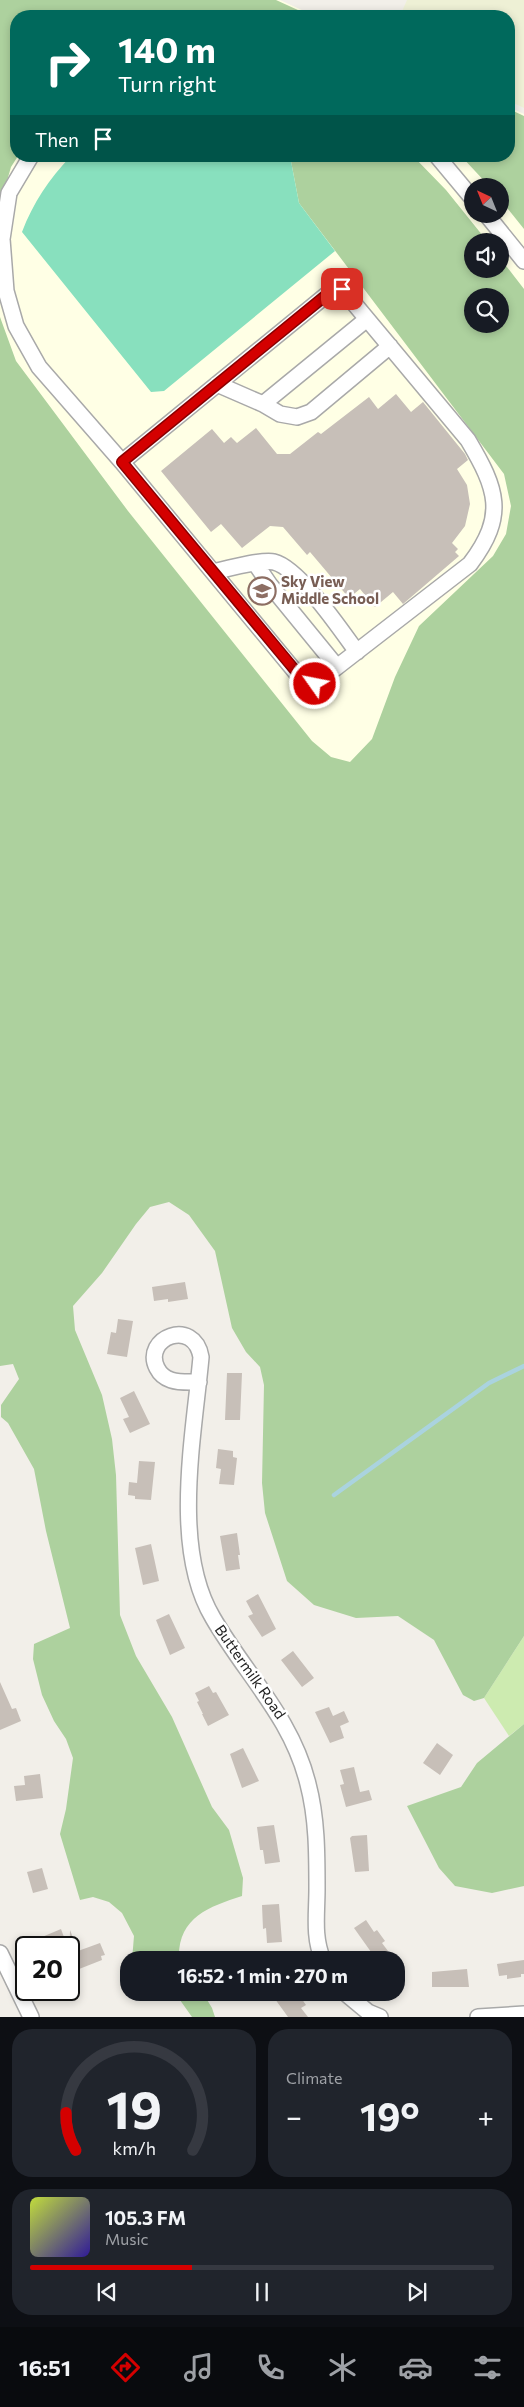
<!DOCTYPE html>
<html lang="en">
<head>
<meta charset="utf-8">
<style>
	body { margin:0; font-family:Commissioner,sans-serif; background:#20242c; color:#f1f3f6; height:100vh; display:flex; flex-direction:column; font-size:19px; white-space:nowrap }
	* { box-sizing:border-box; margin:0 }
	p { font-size:16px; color:#9ea1a6 }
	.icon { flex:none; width:28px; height:28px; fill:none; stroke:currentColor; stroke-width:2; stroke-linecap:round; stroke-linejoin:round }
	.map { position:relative; height:2017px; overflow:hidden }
	.drawer { display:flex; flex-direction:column; gap:12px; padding:12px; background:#0d0f14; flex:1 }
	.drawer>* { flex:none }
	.banner { position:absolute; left:10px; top:10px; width:505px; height:152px; border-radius:20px; box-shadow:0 2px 8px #0003; background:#00695c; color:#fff; overflow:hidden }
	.needle { width:32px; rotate:317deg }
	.fabs { position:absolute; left:464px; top:178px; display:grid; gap:10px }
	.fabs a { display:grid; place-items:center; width:45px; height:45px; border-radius:50%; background:#171b24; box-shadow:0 2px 8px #0003; font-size:25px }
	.speed { position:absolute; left:15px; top:1936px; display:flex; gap:10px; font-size:25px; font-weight:700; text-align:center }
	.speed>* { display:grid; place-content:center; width:65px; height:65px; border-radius:50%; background:#171b24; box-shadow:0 2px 8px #0003; line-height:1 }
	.speed .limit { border:2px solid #111; border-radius:8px; background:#fff; color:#111 }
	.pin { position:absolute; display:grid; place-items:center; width:42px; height:42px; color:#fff; margin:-21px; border-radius:10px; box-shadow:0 2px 8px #0006 }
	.me { position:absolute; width:55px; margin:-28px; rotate:303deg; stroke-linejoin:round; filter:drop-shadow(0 0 4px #0008) }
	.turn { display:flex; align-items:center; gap:18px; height:105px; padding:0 25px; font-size:22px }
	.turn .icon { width:65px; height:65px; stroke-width:2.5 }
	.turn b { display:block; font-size:35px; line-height:42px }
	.then { display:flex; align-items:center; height:48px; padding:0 25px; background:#0003; gap:10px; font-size:19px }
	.big { font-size:38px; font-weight:700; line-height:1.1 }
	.drawer .tile { flex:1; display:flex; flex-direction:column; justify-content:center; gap:8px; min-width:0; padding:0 18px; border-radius:20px; background:#20242c }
	.drawer .dial { align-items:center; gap:0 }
	.dial svg { height:130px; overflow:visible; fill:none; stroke:#363941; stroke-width:7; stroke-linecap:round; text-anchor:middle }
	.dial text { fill:#f1f3f6; stroke:none }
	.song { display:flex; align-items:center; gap:15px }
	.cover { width:60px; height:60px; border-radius:8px; background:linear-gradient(135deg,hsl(70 70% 55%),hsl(250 70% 35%)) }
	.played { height:5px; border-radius:2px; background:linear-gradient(90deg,#d40000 35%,#363941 35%) }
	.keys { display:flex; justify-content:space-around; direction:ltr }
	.heat { display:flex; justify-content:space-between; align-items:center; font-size:28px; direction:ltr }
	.drawer .tiles { flex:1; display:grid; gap:12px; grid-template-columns:1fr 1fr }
	.tile:last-child { grid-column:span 2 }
	.trip { position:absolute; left:120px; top:1951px; width:285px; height:50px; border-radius:20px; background:#171b24; box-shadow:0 2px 8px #0003; font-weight:700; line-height:50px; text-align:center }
	.dock { display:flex; height:80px; justify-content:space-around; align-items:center; background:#090b0e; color:#9ea1a6 }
	.dock .icon { width:35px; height:35px }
	.dock .on { color:#d40000 }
	.dock b { font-size:22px; color:#f1f3f6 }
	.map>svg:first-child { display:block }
</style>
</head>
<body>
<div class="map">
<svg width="524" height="2017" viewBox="0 0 524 2017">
	<rect width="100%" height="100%" fill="#f2efe9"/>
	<!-- education -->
	<path fill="#ffffe5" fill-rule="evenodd" d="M0 0H280L315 16H16V156H509V107L524 114V951L0 859ZM472 186H500V214H472ZM472 241H500V269H472ZM472 296H500V324H472Z"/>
	<!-- farmland -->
	<path fill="#eef0d5" d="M407 0H524V108L509 101V16H400Z"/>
	<!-- grass -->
	<path fill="#cdebb0" d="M524 1636V1724L509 1736 484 1698Z"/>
	<!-- forest -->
	<path fill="#add19e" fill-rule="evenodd" d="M0 0H276L311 16H16L18 156 11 167 0 205Z
		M509 109 524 116V229L500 199V186H489L461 156H509Z
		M290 156H413L446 190 487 241H472V269H500V258L524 289V1636L484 1698 474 1701 463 1695 434 1640 398 1616 356 1618 314 1605 287 1581 265 1513 262 1483 264 1385 260 1367 246 1352 232 1328 215 1251 189 1215 169 1202 150 1207 136 1224 102 1273 73 1306 75 1330 102 1395 112 1439 116 1475 120 1615 136 1656 172 1717 212 1807 229 1830 243 1878 242 1896C208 1907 177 1918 179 1960H132L134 1936 122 1913 109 1902 93 1897 80 1900 60 1834 66 1809 73 1758 66 1739 54 1721 42 1695 33 1659 34 1644 70 1628 46 1531 34 1469 8 1423 1 1417V1405L19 1379 13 1364 0 1366V317L16 361 128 511 312 741 331 757 350 762 372 739 395 677 419 626 493 556 506 534 511 506 504 474 299 203ZM472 296H500V324H472Z
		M524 1724V1886L492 1893 455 1886 439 1868 407 1806 461 1787 477 1763Z
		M175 1993H203L212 2008 215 2017H192Z"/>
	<!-- pitch -->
	<path fill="#88e0be" d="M71 156H290L299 203 335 251 164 391 151 392 22 232C33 203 49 179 71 156Z"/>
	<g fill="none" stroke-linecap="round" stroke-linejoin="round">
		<!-- stream -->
		<path stroke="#aad3df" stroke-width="4.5" d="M334 1495 489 1383 524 1366"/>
	</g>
	<!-- building -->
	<path fill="#c7bfb8" d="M396 394 411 412 423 402 465 454 468 460 457 469 467 485 470 504 465 526 452 543 458 549 455 552 459 556 403 604 393 592 375 607 360 589 349 598 310 552 307 555 283 527 270 526 242 548 221 524 211 532 161 471 212 429 224 443 231 437 237 443 256 428 277 454H290L318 432 321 434 369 397 378 409Z
		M185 1282 188 1299 168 1302V1299L154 1301 152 1287Z
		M118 1319 133 1321 127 1357 107 1354 111 1332 116 1333Z
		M227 1373H242L240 1420H225Z
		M134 1391 150 1424 130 1433 123 1419 129 1417 120 1398Z
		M218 1449 233 1451V1457L237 1458 234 1485 219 1484 221 1469 216 1468Z
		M139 1461 155 1462 151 1500 135 1499V1496L128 1495 129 1482 137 1483Z
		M237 1533 240 1555H238L240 1569 226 1571 220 1536Z
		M151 1544 159 1581 143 1585 135 1548Z
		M258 1594 276 1629 262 1637 248 1616 253 1614 246 1601Z
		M169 1614 185 1648 170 1655 156 1620Z
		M293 1651 314 1678 302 1687 281 1660Z
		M0 1682 12 1709 16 1708 21 1721 0 1730Z
		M209 1686 213 1693 216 1692 229 1715 208 1726 202 1714H203L197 1702 199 1701 195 1693Z
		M329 1707 333 1716 344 1711 349 1722 340 1726 344 1738 330 1743 315 1712Z
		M437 1743 453 1755 440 1775 423 1763Z
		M243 1748 259 1781 242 1788 230 1754Z
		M354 1767 360 1792 369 1790 372 1800 346 1807 340 1785 344 1784 340 1770Z
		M40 1774 43 1798 16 1801 14 1786 25 1785 24 1776Z
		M274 1825 280 1862 265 1864 263 1850H260L257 1827Z
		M367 1835 369 1871 355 1872 350 1838 352 1836Z
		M42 1868 48 1889 33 1893 27 1872Z
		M279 1904 282 1942 267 1943 266 1928 263 1929 262 1905Z
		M366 1920 374 1932 377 1930 385 1941 382 1943 388 1951 376 1959 354 1928Z
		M61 1929 68 1948H46L42 1937Z
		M70 1930 78 1951 100 1943 105 1955 101 1956 102 1960 69 1973Z
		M524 1960V1974H521V1977L507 1979V1975L499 1976 497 1964Z
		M467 1969 469 1987H432V1972Z
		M273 1992H297L306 2005 301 2008 308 2017H288L275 1999 277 1998Z"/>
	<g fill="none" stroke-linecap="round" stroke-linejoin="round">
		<!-- minor casing -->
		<g stroke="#a9a9a9" stroke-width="18">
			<path id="minor" d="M31 156 9 193 2 239 6 291 16 326 39 367 122 462 303 681 315 684 470 564C507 515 497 489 468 440L342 289 330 292 122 462
				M437 156 472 198
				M486 214 524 261
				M217 384 263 404 280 414 297 417 311 412 390 346
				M263 404 367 319
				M255 563 270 585 337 667
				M213 572C226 569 263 559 274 562 299 568 341 630 357 652
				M199 1382C190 1382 180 1383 171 1380 165 1378 160 1374 157 1368 142 1338 194 1317 201 1357 194 1435 171 1548 213 1618 246 1675 292 1718 308 1784 317 1818 317 1854 317 1889 317 1914 313 1937 323 1960
				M0 1953 31 2017
				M344 1992 368 2012 380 2017
				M478 2017 524 2014"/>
		</g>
		<!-- minor -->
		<use href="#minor" stroke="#fff" stroke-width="15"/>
	</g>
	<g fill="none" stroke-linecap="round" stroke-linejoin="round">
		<!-- route casing -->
		<g stroke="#8a0000" stroke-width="12">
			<path id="route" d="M315 684 304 681 122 462 330 292 342 289"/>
		</g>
		<!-- route -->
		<use href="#route" stroke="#d40000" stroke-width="9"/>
	</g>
	<!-- icons -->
	<defs>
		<g id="school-ring" transform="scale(1.4375)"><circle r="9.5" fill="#fff" stroke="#8d6e63" stroke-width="1.5"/><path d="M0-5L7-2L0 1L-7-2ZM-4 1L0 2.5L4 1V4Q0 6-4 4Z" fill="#8d6e63"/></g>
	</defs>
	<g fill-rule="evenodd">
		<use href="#school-ring" x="262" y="591"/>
	</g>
	<g text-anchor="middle" stroke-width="5" stroke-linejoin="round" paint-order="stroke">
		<!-- education labels -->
		<g font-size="15" font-weight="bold" fill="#785e54" stroke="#fff" text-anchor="start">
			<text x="281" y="587">Sky View<tspan x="281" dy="17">Middle School</tspan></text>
		</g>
		<!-- street labels -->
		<g font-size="15" fill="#222" stroke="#fff">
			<text transform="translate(250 1672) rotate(55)" y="5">Buttermilk Road</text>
		</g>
	</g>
</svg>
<div class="fabs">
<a><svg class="needle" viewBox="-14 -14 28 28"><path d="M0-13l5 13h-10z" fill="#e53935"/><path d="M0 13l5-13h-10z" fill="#9ea1a6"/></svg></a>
<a><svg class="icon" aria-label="sound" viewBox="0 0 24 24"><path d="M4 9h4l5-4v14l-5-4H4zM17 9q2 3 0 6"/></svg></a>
<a><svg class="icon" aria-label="search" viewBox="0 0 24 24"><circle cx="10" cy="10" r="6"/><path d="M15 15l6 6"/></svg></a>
</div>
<div class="speed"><div class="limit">20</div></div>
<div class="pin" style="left:342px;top:289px;background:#d93025"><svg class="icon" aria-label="arrive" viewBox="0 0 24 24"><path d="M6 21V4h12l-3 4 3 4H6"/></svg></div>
<svg class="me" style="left:315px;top:684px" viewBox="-20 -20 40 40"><circle r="17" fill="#d40000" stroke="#fff" stroke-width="3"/><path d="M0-11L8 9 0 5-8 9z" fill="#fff"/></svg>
<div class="trip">16:52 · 1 min · 270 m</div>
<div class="banner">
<div class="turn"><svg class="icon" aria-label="right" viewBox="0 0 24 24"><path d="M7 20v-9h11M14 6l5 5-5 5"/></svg><div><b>140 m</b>Turn right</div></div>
<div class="then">Then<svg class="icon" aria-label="arrive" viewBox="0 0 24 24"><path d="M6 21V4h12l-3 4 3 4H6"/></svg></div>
</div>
</div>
<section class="drawer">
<div class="tiles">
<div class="tile dial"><svg viewBox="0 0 100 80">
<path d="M14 69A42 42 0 1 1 86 69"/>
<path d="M14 69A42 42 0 0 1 8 46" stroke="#d40000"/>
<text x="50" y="56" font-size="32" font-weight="700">19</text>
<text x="50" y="72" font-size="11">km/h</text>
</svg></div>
<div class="tile"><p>Climate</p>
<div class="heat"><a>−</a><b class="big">19°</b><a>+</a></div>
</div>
<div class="tile">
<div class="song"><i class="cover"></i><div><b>105.3 FM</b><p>Music</p></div></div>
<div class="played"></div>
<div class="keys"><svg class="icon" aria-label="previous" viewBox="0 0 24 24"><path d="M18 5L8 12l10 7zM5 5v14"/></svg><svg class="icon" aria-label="pause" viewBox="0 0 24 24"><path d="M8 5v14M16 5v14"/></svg><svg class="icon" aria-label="next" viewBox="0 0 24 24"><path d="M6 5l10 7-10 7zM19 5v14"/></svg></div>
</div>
</div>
</section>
<nav class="dock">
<b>16:51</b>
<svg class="icon on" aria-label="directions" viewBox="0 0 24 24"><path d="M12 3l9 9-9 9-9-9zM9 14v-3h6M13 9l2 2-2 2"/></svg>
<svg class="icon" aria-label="music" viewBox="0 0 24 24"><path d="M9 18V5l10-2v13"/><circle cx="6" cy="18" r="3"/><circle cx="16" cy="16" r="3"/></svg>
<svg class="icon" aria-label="phone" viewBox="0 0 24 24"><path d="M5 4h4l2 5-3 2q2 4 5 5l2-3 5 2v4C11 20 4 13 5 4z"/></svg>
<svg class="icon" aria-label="climate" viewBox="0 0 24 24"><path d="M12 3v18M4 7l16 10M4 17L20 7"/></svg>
<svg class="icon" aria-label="car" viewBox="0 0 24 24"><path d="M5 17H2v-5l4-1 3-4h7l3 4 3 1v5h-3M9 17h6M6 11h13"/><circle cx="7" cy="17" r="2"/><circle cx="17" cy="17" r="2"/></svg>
<svg class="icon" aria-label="filters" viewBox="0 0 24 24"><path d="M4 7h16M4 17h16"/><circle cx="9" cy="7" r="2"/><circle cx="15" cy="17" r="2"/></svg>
</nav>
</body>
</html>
